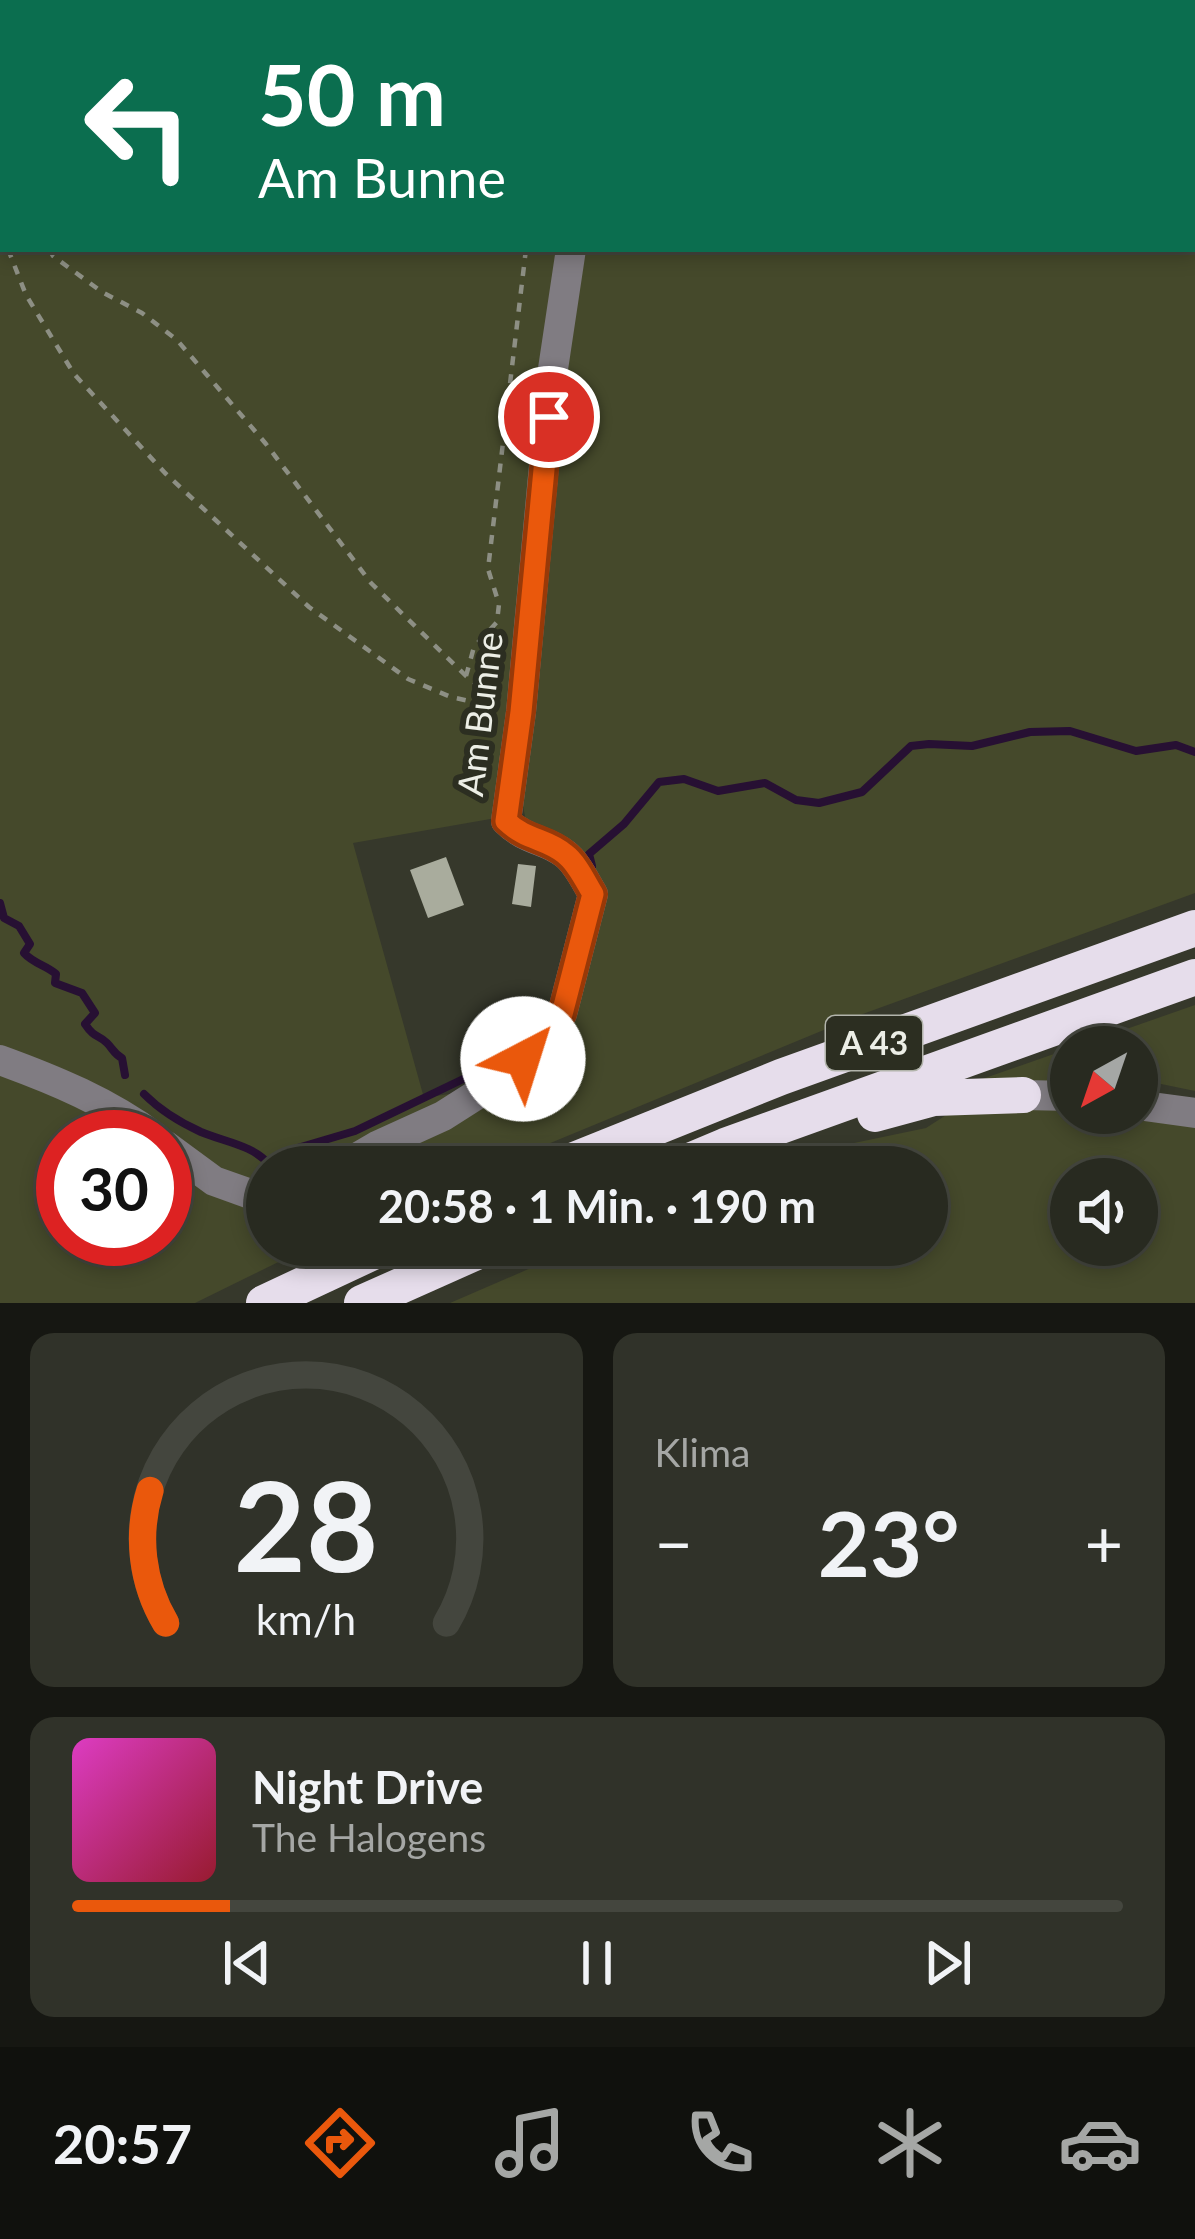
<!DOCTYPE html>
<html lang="de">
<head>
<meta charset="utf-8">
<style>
	body { margin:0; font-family:Lato,sans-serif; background:#303229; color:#f1f3f6; height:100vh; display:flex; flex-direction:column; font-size:45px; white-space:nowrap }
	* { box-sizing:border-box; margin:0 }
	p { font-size:39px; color:#a5a7a5 }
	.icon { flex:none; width:66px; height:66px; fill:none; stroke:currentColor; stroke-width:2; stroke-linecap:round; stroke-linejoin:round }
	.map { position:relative; height:1303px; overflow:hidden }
	.panel { display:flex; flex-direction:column; gap:30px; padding:30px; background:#161712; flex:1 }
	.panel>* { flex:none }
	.guide { position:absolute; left:0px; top:0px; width:1197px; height:252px; box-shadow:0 6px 18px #0003,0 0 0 3px #44463e; background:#0b6e4f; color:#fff; overflow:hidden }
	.needle { width:78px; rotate:220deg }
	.controls { position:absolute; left:1050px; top:1026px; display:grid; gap:24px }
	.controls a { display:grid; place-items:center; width:108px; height:108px; border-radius:50%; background:#282a20; box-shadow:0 6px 18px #0003,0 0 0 3px #44463e; font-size:60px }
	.speed { position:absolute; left:36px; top:1110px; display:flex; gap:24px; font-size:60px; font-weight:700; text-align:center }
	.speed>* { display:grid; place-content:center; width:156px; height:156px; border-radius:50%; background:#282a20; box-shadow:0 6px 18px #0003,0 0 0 3px #44463e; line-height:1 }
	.speed .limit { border:18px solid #d22; background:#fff; color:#111 }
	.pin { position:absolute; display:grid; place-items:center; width:102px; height:102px; color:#fff; margin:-51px; border:6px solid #fff; border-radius:50%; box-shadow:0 3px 12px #0007 }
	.me { position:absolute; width:132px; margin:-66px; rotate:40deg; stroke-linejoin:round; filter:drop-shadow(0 0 9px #0008) }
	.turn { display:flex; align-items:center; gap:42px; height:252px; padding:0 60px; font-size:54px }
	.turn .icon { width:156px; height:156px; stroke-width:2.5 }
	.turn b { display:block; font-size:84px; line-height:102px }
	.big { font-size:90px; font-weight:700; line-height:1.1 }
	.panel .widget { flex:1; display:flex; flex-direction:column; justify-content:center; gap:18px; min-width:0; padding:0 42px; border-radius:24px; background:#303229 }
	.panel .dial { align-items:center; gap:0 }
	.dial svg { height:312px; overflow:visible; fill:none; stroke:#44463e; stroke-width:7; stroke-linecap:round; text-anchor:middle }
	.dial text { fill:#f1f3f6; stroke:none }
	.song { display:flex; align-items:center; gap:36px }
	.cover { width:144px; height:144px; border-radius:18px; background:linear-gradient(135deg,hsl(310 70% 55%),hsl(350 70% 35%)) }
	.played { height:12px; border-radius:6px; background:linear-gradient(90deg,#ea580c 15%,#44463e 15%) }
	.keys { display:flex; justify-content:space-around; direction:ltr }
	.heat { display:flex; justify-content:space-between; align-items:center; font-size:66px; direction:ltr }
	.panel .tiles { flex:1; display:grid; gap:30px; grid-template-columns:1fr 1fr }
	.widget:last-child { grid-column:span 2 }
	.trip { position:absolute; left:246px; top:1146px; width:702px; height:120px; border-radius:60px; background:#282a20; box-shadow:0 6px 18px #0003,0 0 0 3px #44463e; font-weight:700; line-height:120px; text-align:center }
	.dock { display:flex; height:192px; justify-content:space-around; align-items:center; background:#10110d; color:#a5a7a5 }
	.dock .icon { width:84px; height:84px }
	.dock .active { color:#ea580c }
	.dock b { font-size:54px; color:#f1f3f6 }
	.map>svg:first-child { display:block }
</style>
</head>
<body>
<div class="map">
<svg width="1195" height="1303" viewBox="0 0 1195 1303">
	<rect width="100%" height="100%" fill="#36382b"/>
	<!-- green -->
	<path fill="#45492b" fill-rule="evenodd" d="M0 0H542L543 3H3V249H563L496 818 353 843 424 1098 474 1090 568 1019 597 894 526 821 523 806 566 345 586 249H1194L1195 175V893L860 1015 492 1167H267V1245H313L195 1303H0ZM63 1137H165V1239H63Z
		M1195 1005V1091L1137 1079V1047H1075Z
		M1071 1048V1086H962Z
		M1071 1103V1113H1131L1195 1125V1303H450L584 1245H927V1167H772L806 1153 926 1128 954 1110ZM1071 1179H1137V1245H1071Z"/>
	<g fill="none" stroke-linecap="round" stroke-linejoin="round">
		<!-- stream -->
		<path stroke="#271033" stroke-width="8" d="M592 866 589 854 624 824 659 782 684 779 718 791 765 783 796 800 819 803 862 792 911 746 929 744 972 746 1030 732 1070 731 1136 751 1176 745 1195 752
			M0 903 4 918 19 926 30 944 24 953C34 964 46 965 56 974L55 983 82 993 95 1013 85 1024C95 1039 98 1034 107 1043 113 1049 114 1054 122 1058L125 1075
			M144 1094C161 1111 179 1122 201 1132 225 1142 253 1145 270 1165L284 1152 355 1131 482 1070 522 1037"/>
	</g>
	<!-- building -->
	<path fill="#a9ac9d" d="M446 857 464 905 428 918 410 870Z
		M518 864 536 866 531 907 512 904Z"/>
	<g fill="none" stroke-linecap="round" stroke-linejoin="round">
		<!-- path -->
		<path stroke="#8d8f84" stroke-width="4.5" stroke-dasharray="9 9" stroke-linecap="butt" d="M31 0H33
			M219 0 285 3
			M579 3V0
			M0 140 3 146
			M0 229 3 236
			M8 249 26 295 74 374 165 473 309 607 408 679 451 697 492 706
			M49 249 53 256 102 292 142 313 177 340 266 444 371 583 466 676 486 692 494 694
			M466 676 474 647 497 622 499 604 488 569 526 249"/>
		<!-- minor -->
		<path stroke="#807c82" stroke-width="30" d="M1189 0 1195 1
			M682 3 703 0
			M0 1060C55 1080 108 1102 155 1137
			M1023 1095 1071 1096
			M1137 1105 1195 1113
			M165 1145 214 1181 267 1200
			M341 1167 377 1146 443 1116 487 1088 523 1059 562 1014 593 894C585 881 577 863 565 854 546 839 526 841 506 821L521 712 553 369 571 249"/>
		<!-- highway -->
		<path stroke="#e6ddeb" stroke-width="36" d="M875 1114 934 1098 1023 1095
			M557 1167 781 1077 1195 928
			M675 1167 725 1146 1195 977
			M264 1303 388 1245
			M362 1303 492 1245"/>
	</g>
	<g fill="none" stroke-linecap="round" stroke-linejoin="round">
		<!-- route casing -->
		<g stroke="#983908" stroke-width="30">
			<path id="route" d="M523 1059 562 1014 593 894C585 881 577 863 565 854 546 838 527 841 506 821L521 712 549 417"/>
		</g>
		<!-- route -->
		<use href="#route" stroke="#ea580c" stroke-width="21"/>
	</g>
	<g text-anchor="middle" stroke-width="12" stroke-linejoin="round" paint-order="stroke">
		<!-- shield labels -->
		<rect fill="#2c2e21" stroke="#b2b4ab" stroke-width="3" x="826" y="1016" width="96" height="54" rx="9"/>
		<g font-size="33" font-weight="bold" fill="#eceee6">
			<text x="874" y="1055">A 43</text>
		</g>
		<!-- street labels -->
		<g font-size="36" fill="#eceee6" stroke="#2c2e21">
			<text transform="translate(480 714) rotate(-83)" y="13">Am Bunne</text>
		</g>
	</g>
</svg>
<div class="controls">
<a><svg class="needle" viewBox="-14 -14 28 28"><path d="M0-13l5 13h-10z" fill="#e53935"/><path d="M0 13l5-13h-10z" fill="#a5a7a5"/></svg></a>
<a><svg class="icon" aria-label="sound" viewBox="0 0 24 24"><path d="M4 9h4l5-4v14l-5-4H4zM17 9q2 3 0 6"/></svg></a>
</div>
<div class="speed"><div class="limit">30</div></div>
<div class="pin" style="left:549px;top:417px;background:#d93025"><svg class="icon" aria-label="arrive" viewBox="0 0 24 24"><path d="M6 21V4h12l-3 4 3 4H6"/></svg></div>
<svg class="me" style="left:523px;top:1059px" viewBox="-20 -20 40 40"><circle r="19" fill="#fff"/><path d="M0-13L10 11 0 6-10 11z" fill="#ea580c"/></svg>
<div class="trip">20:58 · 1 Min. · 190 m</div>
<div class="guide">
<div class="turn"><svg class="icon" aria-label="left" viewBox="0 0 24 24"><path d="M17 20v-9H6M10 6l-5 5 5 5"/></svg><div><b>50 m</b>Am Bunne</div></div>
</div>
</div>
<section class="panel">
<div class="tiles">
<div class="widget dial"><svg viewBox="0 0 100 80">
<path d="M14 69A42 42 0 1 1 86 69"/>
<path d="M14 69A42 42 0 0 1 10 35" stroke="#ea580c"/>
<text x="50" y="56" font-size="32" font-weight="700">28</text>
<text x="50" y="72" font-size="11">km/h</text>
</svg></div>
<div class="widget"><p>Klima</p>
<div class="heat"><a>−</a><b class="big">23°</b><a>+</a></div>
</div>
<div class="widget">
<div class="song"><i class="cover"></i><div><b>Night Drive</b><p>The Halogens</p></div></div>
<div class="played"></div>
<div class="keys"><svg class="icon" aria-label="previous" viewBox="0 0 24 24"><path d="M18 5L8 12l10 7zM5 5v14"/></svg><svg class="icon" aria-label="pause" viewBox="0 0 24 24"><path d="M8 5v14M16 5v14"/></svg><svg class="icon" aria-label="next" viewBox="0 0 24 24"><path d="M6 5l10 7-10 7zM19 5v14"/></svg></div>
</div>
</div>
</section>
<nav class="dock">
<b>20:57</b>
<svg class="icon active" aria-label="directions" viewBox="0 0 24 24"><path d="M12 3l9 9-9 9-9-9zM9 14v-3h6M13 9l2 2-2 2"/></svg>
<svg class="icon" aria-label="music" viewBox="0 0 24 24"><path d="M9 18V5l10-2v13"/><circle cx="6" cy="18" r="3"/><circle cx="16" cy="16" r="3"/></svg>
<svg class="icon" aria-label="phone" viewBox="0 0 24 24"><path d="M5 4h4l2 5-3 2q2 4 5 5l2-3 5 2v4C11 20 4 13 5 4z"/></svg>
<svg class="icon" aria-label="climate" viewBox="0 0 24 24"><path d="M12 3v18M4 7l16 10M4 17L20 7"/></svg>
<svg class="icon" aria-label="car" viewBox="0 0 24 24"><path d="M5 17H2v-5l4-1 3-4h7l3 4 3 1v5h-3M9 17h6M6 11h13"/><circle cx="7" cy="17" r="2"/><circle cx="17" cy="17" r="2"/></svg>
</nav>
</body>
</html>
